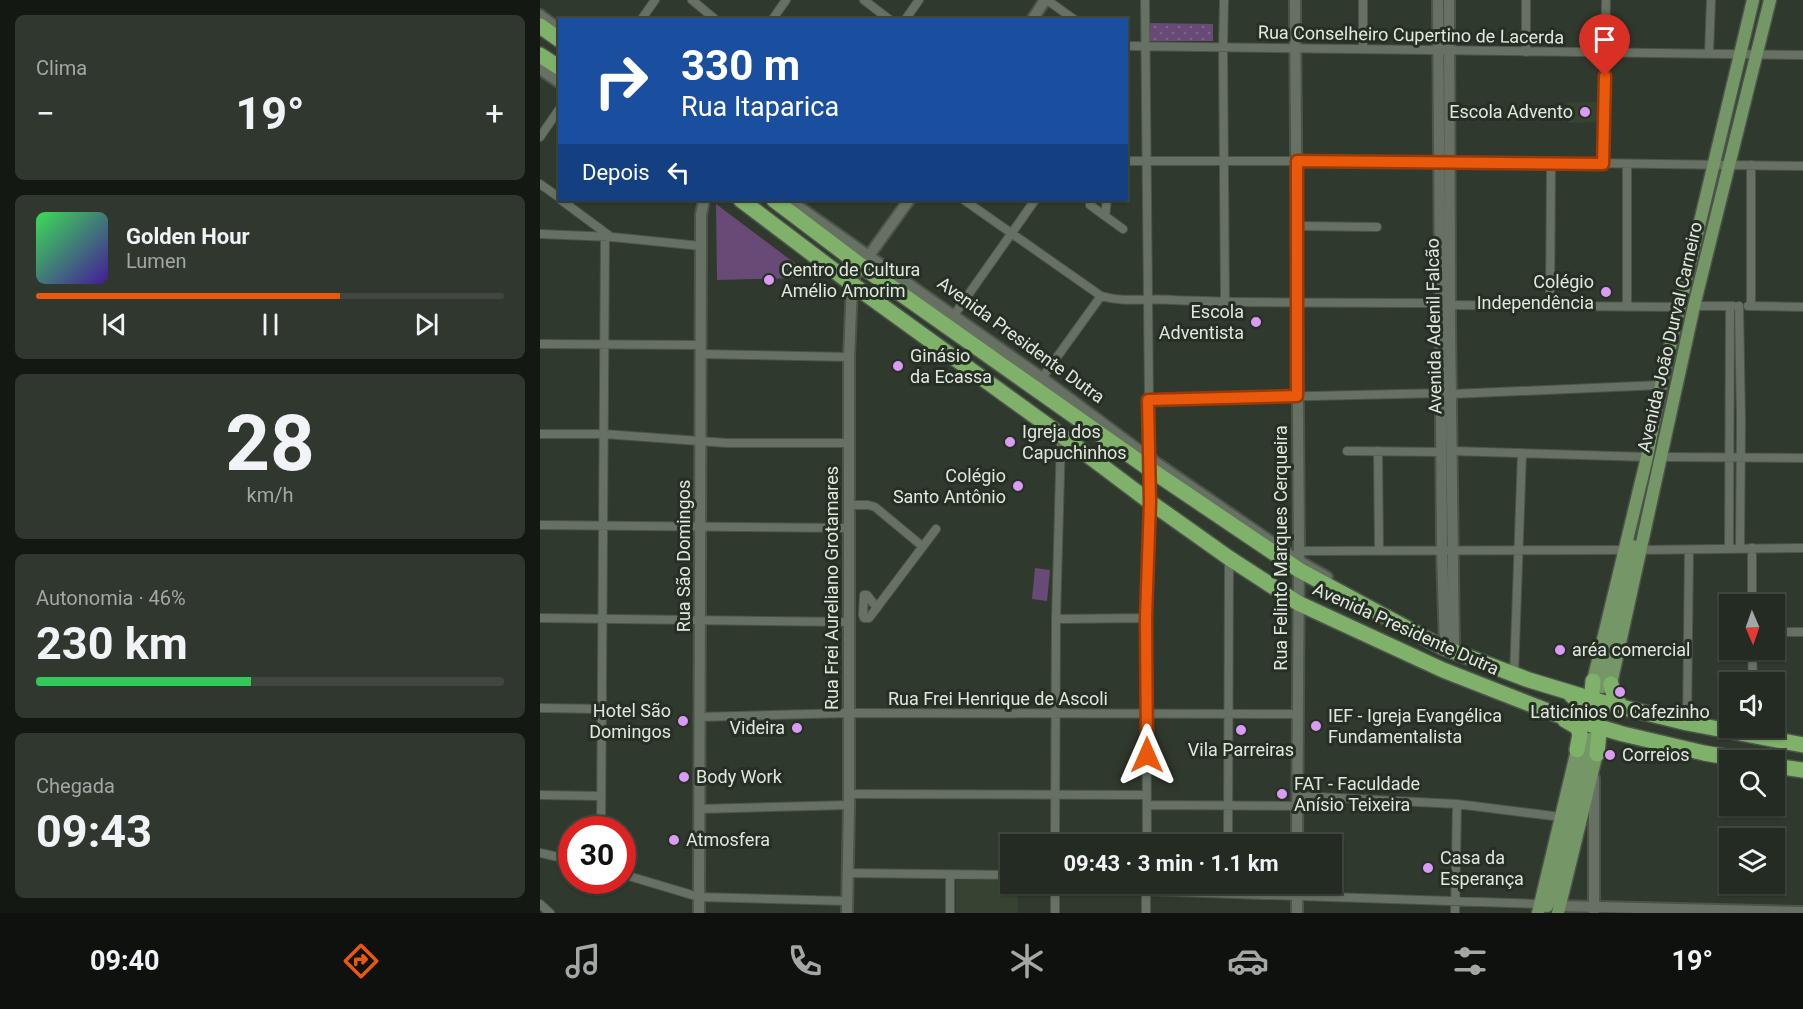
<!DOCTYPE html>
<html lang="pt">
<head>
<meta charset="utf-8">
<style>
	body { margin:0; font-family:Roboto,sans-serif; background:#30372f; color:#f1f3f6; height:100vh; display:flex; flex-direction:column; font-size:22px; white-space:nowrap }
	* { box-sizing:border-box; margin:0 }
	p { font-size:20px; color:#a3a7a5 }
	.icon { flex:none; width:33px; height:33px; fill:none; stroke:currentColor; stroke-width:2; stroke-linecap:round; stroke-linejoin:round }
	.map { position:relative; flex:1; overflow:hidden }
	.sheet { display:flex; flex-direction:column; gap:15px; padding:15px; background:#141813; width:540px }
	.sheet>* { flex:none }
	.top-card { position:absolute; left:18px; top:18px; width:570px; height:183px; border-radius:0px; box-shadow:0 2px 4px #0004,0 0 0 2px #414740; background:#1a4fa0; color:#fff; overflow:hidden }
	.needle { width:39px; rotate:178deg }
	.fabs { position:absolute; left:1179px; top:594px; display:grid; gap:12px }
	.fabs a { display:grid; place-items:center; width:66px; height:66px; border-radius:0px; background:#242b22; box-shadow:0 2px 4px #0004,0 0 0 2px #414740; font-size:30px }
	.speed { position:absolute; left:18px; top:816px; display:flex; gap:12px; font-size:30px; font-weight:700; text-align:center }
	.speed>* { display:grid; place-content:center; width:78px; height:78px; border-radius:50%; background:#242b22; box-shadow:0 2px 4px #0004,0 0 0 2px #414740; line-height:1 }
	.speed .limit { border:9px solid #d22; background:#fff; color:#111 }
	.pin { position:absolute; display:grid; place-items:center; width:51px; height:51px; color:#fff; margin:-62px -26px; border-radius:50% 50% 50% 0; rotate:-45deg; box-shadow:0 0 6px #0007 }
	.pin .icon { rotate:45deg }
	.me { position:absolute; width:66px; margin:-33px; rotate:0deg; stroke-linejoin:round; filter:drop-shadow(0 0 4px #0008) }
	.turn { display:flex; align-items:center; gap:21px; height:126px; padding:0 24px; font-size:27px }
	.turn .icon { width:78px; height:78px; stroke-width:2.5 }
	.turn b { display:block; font-size:42px; line-height:51px }
	.then { display:flex; align-items:center; height:57px; padding:0 24px; background:#0003; gap:12px; font-size:22px }
	.big { font-size:45px; font-weight:700; line-height:1.1 }
	.sheet .tile { flex:1; display:flex; flex-direction:column; justify-content:center; gap:9px; min-width:0; padding:0 21px; border-radius:9px; background:#30372f }
	.sheet .dial { align-items:center; gap:0 }
	.dial b { font-size:78px; line-height:1 }
	.song { display:flex; align-items:center; gap:18px }
	.cover { width:72px; height:72px; border-radius:9px; background:linear-gradient(135deg,hsl(130 70% 55%),hsl(260 70% 35%)) }
	.played { height:6px; border-radius:3px; background:linear-gradient(90deg,#ea580c 65%,#414740 65%) }
	.keys { display:flex; justify-content:space-around; direction:ltr }
	.heat { display:flex; justify-content:space-between; align-items:center; font-size:33px; direction:ltr }
	.charge { height:9px; border-radius:4px; background:linear-gradient(90deg,#34c759 46%,#414740 0) }
	.trip { position:absolute; left:460px; top:834px; width:342px; height:60px; border-radius:0px; background:#242b22; box-shadow:0 2px 4px #0004,0 0 0 2px #414740; font-weight:700; line-height:60px; text-align:center }
	.dock { display:flex; height:96px; justify-content:space-around; align-items:center; background:#0e110e; color:#a3a7a5 }
	.dock .icon { width:42px; height:42px }
	.dock .active { color:#ea580c }
	.dock b { font-size:27px; color:#f1f3f6 }
	main { display:flex; flex:1; min-height:0 }
	.map>svg:first-child { display:block }
</style>
</head>
<body>
<main>
<section class="sheet">
<div class="tile"><p>Clima</p>
<div class="heat"><a>−</a><b class="big">19°</b><a>+</a></div>
</div>
<div class="tile">
<div class="song"><i class="cover"></i><div><b>Golden Hour</b><p>Lumen</p></div></div>
<div class="played"></div>
<div class="keys"><svg class="icon" aria-label="previous" viewBox="0 0 24 24"><path d="M18 5L8 12l10 7zM5 5v14"/></svg><svg class="icon" aria-label="pause" viewBox="0 0 24 24"><path d="M8 5v14M16 5v14"/></svg><svg class="icon" aria-label="next" viewBox="0 0 24 24"><path d="M6 5l10 7-10 7zM19 5v14"/></svg></div>
</div>
<div class="tile dial"><b>28</b><p>km/h</p></div>
<div class="tile"><p>Autonomia · 46%</p><b class="big">230 km</b><div class="charge"></div></div>
<div class="tile"><p>Chegada</p><b class="big">09:43</b></div>
</section>
<div class="map">
<svg width="1263" height="913" viewBox="0 0 1263 913">
	<defs>
		<pattern id="park-dots" width="8" height="8" patternUnits="userSpaceOnUse" patternTransform="scale(1.5)"><rect width="8" height="8" fill="#694a77"/><path d="M2 2h.1M6 6h.1" fill="none" stroke="#7e648a" stroke-width="1.8" stroke-linecap="round"/></pattern>
	</defs>
	<rect width="100%" height="100%" fill="#30392d"/>
	<!-- built -->
	<path fill="#364332" d="M1027 102H1063V122L1028 123Z
		M471 879V884H506V894H478V913H416V880Z"/>
	<!-- park -->
	<path fill="url(#park-dots)" d="M609 23 673 24V41H609Z"/>
	<!-- garden -->
	<path fill="#694a77" d="M176 204 264 270 258 278 177 280Z
		M495 568 510 570 507 601 492 599Z"/>
	<g fill="none" stroke-linecap="round" stroke-linejoin="round">
		<!-- street casing -->
		<g stroke="#4c544a" stroke-width="10">
			<path id="street" d="M152 0 176 20
				M324 0 350 20
				M507 0 535 20
				M605 0 610 502 606 618 607 844
				M684 0 683 48 685 302
				M823 0V49
				M986 0V52
				M101 20 115 0
				M232 20 246 0
				M365 20 379 0
				M586 46 1263 55
				M1169 53 1171 0
				M0 137 20 108
				M586 161H910L1263 166
				M1063 164 1066 0
				M1087 164V307
				M0 184 20 198
				M21 200 71 237
				M424 200 561 296C585 303 609 298 634 300 723 304 812 302 901 303
				M567 200 565 216 583 229
				M550 205 565 216
				M757 226 837 227
				M0 234 72 237 161 246
				M910 305 1139 307
				M1010 305 1011 163
				M1154 306H1193
				M1199 306 1201 420 1200 548
				M1208 306 1263 307
				M1211 306V165
				M414 315 495 200
				M0 344 160 345
				M160 354 309 357
				M499 382 561 296
				M912 394 1121 385
				M608 400 902 393
				M0 434H64L187 443H309
				M807 451 902 452
				M838 451 839 550
				M912 451 1107 457
				M1120 457 1263 458
				M309 505H328L335 507 382 546
				M0 525 309 528
				M1189 549 1190 306
				M1101 550 1263 548
				M759 551 1083 550
				M1212 604V548
				M337 608 327 595H324L323 615 324 618H329L396 529
				M0 618 308 622
				M516 619 606 618
				M1234 632H1263
				M1212 650 1213 682
				M974 675 982 453
				M0 708 61 709
				M159 717 308 713 758 714
				M1147 723 1149 550
				M309 794 607 795
				M0 795 60 796
				M758 796 917 804 1021 817
				M607 805 758 806
				M159 809 309 805
				M61 830 65 237
				M515 844 516 619 521 437
				M688 844 689 558
				M0 853 32 860
				M307 873 471 875
				M82 874 159 897 307 901
				M606 884V913
				M606 891 1000 904
				M687 893V884
				M0 904 10 913
				M410 913V875
				M515 913V884
				M915 913 917 804"/>
		</g>
		<!-- secondary casing -->
		<g stroke="#4c544a" stroke-width="14">
			<path id="secondary" d="M755 0 759 551 757 844
				M898 0 902 551 905 648
				M909 0 910 325 914 652
				M0 15 20 30
				M492 20 505 0
				M0 69 20 83
				M249 200 502 378 608 457 759 561 787 577
				M1054 778V913
				M1019 906 1263 912
				M159 913 161 215 164 200
				M307 913 309 805V357L312 284 315 275 369 200
				M757 913V884"/>
		</g>
		<!-- primary casing -->
		<g stroke="#4c544a" stroke-width="15">
			<path id="primary" d="M1213 0 1121 385 1107 457 1053 681 1062 687 1071 684 1154 306 1230 0
				M1064 677 1093 546
				M1007 906 1025 845 1046 752
				M998 913 1037 750 1044 741 1050 739 1054 745 1056 757 1018 913"/>
		</g>
		<!-- highway casing -->
		<g stroke="#4c544a" stroke-width="18">
			<path id="highway" d="M0 26 20 40
				M0 55 20 68
				M201 200 312 284 521 435 610 502 689 558 758 603 903 670 1018 715 1083 734 1164 753 1204 760
				M234 200 320 265 608 468 759 570 902 647 989 680 1065 703 1147 723 1263 745
				M1053 681 1052 693 1056 709
				M1071 684 1075 699 1082 707
				M1031 695 1044 707 1059 732 1057 754
				M1025 720 1037 727 1040 734 1037 750
				M1234 766 1263 770"/>
		</g>
		<!-- street -->
		<use href="#street" stroke="#677163" stroke-width="8"/>
		<!-- secondary -->
		<use href="#secondary" stroke="#677163" stroke-width="10"/>
		<!-- primary -->
		<use href="#primary" stroke="#759767" stroke-width="12"/>
		<!-- highway -->
		<use href="#highway" stroke="#7fb16a" stroke-width="15"/>
	</g>
	<g fill="none" stroke-linecap="round" stroke-linejoin="round">
		<!-- route casing -->
		<g stroke="#983908" stroke-width="15">
			<path id="route" d="M607 755 606 618 610 502 608 400 757 396V161L1063 164 1065 76"/>
		</g>
		<!-- route -->
		<use href="#route" stroke="#ea580c" stroke-width="10"/>
	</g>
	<!-- markers -->
	<g fill="#da9af6" stroke="#262f23" stroke-width="2">
		<circle cx="1045" cy="112" r="6"/>
		<circle cx="229" cy="280" r="6"/>
		<circle cx="1066" cy="292" r="6"/>
		<circle cx="716" cy="322" r="6"/>
		<circle cx="358" cy="366" r="6"/>
		<circle cx="470" cy="442" r="6"/>
		<circle cx="478" cy="486" r="6"/>
		<circle cx="1020" cy="650" r="6"/>
		<circle cx="1080" cy="692" r="6"/>
		<circle cx="143" cy="721" r="6"/>
		<circle cx="776" cy="726" r="6"/>
		<circle cx="257" cy="728" r="6"/>
		<circle cx="701" cy="730" r="6"/>
		<circle cx="1070" cy="755" r="6"/>
		<circle cx="144" cy="777" r="6"/>
		<circle cx="742" cy="794" r="6"/>
		<circle cx="134" cy="840" r="6"/>
		<circle cx="888" cy="868" r="6"/>
	</g>
	<g text-anchor="middle" stroke-width="6" stroke-linejoin="round" paint-order="stroke">
		<!-- street labels -->
		<g font-size="18" fill="#e1e7df" stroke="#262f23">
			<text transform="translate(871 35) rotate(1)" y="6">Rua Conselheiro Cupertino de Lacerda</text>
			<text transform="translate(894 326) rotate(-91)" y="6">Avenida Adenil Falcão</text>
			<text transform="translate(1130 337) rotate(-77)" y="6">Avenida João Durval Carneiro</text>
			<text transform="translate(481 340) rotate(36)" y="6">Avenida Presidente Dutra</text>
			<text transform="translate(741 548) rotate(-90)" y="6">Rua Felinto Marques Cerqueira</text>
			<text transform="translate(144 556) rotate(-90)" y="6">Rua São Domingos</text>
			<text transform="translate(292 588) rotate(-90)" y="6">Rua Frei Aureliano Grotamares</text>
			<text transform="translate(866 629) rotate(24)" y="6">Avenida Presidente Dutra</text>
			<text x="458" y="705">Rua Frei Henrique de Ascoli</text>
		</g>
		<!-- poi labels -->
		<g font-size="18" fill="#e1e7df" stroke="#262f23" text-anchor="start">
			<text x="1033" y="118" text-anchor="end">Escola Advento</text>
			<text x="241" y="276">Centro de Cultura<tspan x="241" dy="21">Amélio Amorim</tspan></text>
			<text x="1054" y="288" text-anchor="end">Colégio<tspan x="1054" dy="21">Independência</tspan></text>
			<text x="704" y="318" text-anchor="end">Escola<tspan x="704" dy="21">Adventista</tspan></text>
			<text x="370" y="362">Ginásio<tspan x="370" dy="21">da Ecassa</tspan></text>
			<text x="482" y="438">Igreja dos<tspan x="482" dy="21">Capuchinhos</tspan></text>
			<text x="466" y="482" text-anchor="end">Colégio<tspan x="466" dy="21">Santo Antônio</tspan></text>
			<text x="1032" y="656">aréa comercial</text>
			<text x="131" y="717" text-anchor="end">Hotel São<tspan x="131" dy="21">Domingos</tspan></text>
			<text x="1080" y="718" text-anchor="middle">Laticínios O Cafezinho</text>
			<text x="788" y="722">IEF - Igreja Evangélica<tspan x="788" dy="21">Fundamentalista</tspan></text>
			<text x="245" y="734" text-anchor="end">Videira</text>
			<text x="701" y="756" text-anchor="middle">Vila Parreiras</text>
			<text x="1082" y="761">Correios</text>
			<text x="156" y="783">Body Work</text>
			<text x="754" y="790">FAT - Faculdade<tspan x="754" dy="21">Anísio Teixeira</tspan></text>
			<text x="146" y="846">Atmosfera</text>
			<text x="900" y="864">Casa da<tspan x="900" dy="21">Esperança</tspan></text>
		</g>
	</g>
</svg>
<div class="fabs">
<a><svg class="needle" viewBox="-14 -14 28 28"><path d="M0-13l5 13h-10z" fill="#e53935"/><path d="M0 13l5-13h-10z" fill="#a3a7a5"/></svg></a>
<a><svg class="icon" aria-label="sound" viewBox="0 0 24 24"><path d="M4 9h4l5-4v14l-5-4H4zM17 9q2 3 0 6"/></svg></a>
<a><svg class="icon" aria-label="search" viewBox="0 0 24 24"><circle cx="10" cy="10" r="6"/><path d="M15 15l6 6"/></svg></a>
<a><svg class="icon" aria-label="layers" viewBox="0 0 24 24"><path d="M12 4l9 5-9 5-9-5zM3 14l9 5 9-5"/></svg></a>
</div>
<div class="speed"><div class="limit">30</div></div>
<div class="pin" style="left:1065px;top:76px;background:#d93025"><svg class="icon" aria-label="arrive" viewBox="0 0 24 24"><path d="M6 21V4h12l-3 4 3 4H6"/></svg></div>
<svg class="me" style="left:607px;top:755px" viewBox="-20 -20 40 40"><path d="M0-17L14 15 0 8-14 15z" fill="#ea580c" stroke="#fff" stroke-width="4"/></svg>
<div class="trip">09:43 · 3 min · 1.1 km</div>
<div class="top-card">
<div class="turn"><svg class="icon" aria-label="right" viewBox="0 0 24 24"><path d="M7 20v-9h11M14 6l5 5-5 5"/></svg><div><b>330 m</b>Rua Itaparica</div></div>
<div class="then">Depois<svg class="icon" aria-label="left" viewBox="0 0 24 24"><path d="M17 20v-9H6M10 6l-5 5 5 5"/></svg></div>
</div>
</div>
</main>
<nav class="dock">
<b>09:40</b>
<svg class="icon active" aria-label="directions" viewBox="0 0 24 24"><path d="M12 3l9 9-9 9-9-9zM9 14v-3h6M13 9l2 2-2 2"/></svg>
<svg class="icon" aria-label="music" viewBox="0 0 24 24"><path d="M9 18V5l10-2v13"/><circle cx="6" cy="18" r="3"/><circle cx="16" cy="16" r="3"/></svg>
<svg class="icon" aria-label="phone" viewBox="0 0 24 24"><path d="M5 4h4l2 5-3 2q2 4 5 5l2-3 5 2v4C11 20 4 13 5 4z"/></svg>
<svg class="icon" aria-label="climate" viewBox="0 0 24 24"><path d="M12 3v18M4 7l16 10M4 17L20 7"/></svg>
<svg class="icon" aria-label="car" viewBox="0 0 24 24"><path d="M5 17H2v-5l4-1 3-4h7l3 4 3 1v5h-3M9 17h6M6 11h13"/><circle cx="7" cy="17" r="2"/><circle cx="17" cy="17" r="2"/></svg>
<svg class="icon" aria-label="filters" viewBox="0 0 24 24"><path d="M4 7h16M4 17h16"/><circle cx="9" cy="7" r="2"/><circle cx="15" cy="17" r="2"/></svg>
<b>19°</b>
</nav>
</body>
</html>
